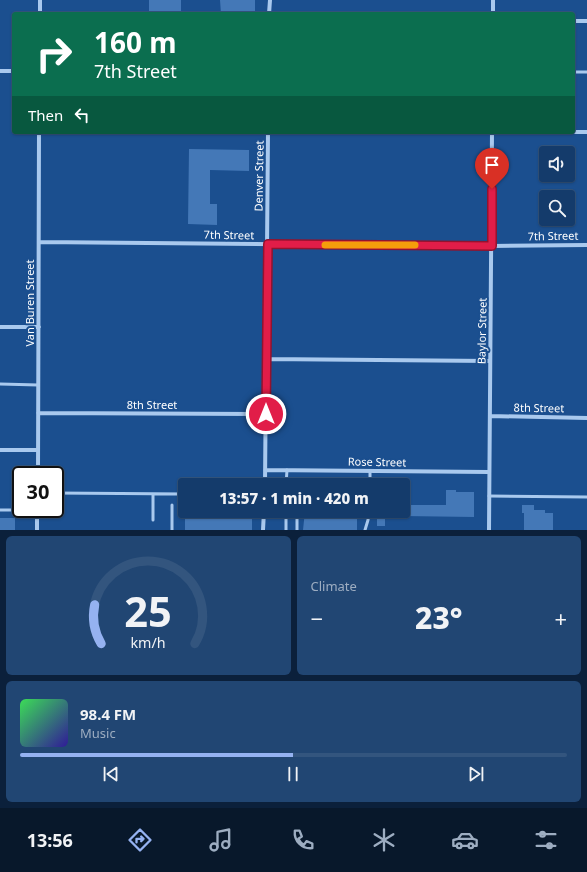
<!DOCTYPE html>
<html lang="en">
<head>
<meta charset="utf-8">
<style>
	body { margin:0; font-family:"Noto Sans",sans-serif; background:#214673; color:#f1f3f6; height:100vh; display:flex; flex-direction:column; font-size:15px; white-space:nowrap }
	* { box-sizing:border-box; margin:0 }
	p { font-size:13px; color:#9dadc1 }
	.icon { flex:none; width:22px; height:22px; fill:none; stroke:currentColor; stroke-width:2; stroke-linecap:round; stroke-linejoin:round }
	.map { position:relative; height:530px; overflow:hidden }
	.drawer { display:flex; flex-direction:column; gap:6px; padding:6px; background:#0b203b; flex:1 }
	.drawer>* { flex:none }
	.hud { position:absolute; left:12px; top:12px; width:563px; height:122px; border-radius:4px; box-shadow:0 1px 3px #0004,0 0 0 1px #33557e; background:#0b6e4f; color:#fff; overflow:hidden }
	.fabs { position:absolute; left:539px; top:146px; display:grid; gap:8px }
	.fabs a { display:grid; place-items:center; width:36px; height:36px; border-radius:4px; background:#143b6b; box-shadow:0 1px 3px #0004,0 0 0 1px #33557e; font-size:20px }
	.speed { position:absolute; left:12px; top:466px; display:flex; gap:8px; font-size:20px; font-weight:700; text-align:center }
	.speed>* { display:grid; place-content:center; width:52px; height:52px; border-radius:50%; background:#143b6b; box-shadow:0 1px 3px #0004,0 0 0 1px #33557e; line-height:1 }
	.speed .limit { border:2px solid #111; border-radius:6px; background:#fff; color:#111 }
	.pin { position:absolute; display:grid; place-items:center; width:34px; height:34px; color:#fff; margin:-41px -17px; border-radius:50% 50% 50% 0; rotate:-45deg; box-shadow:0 0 4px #0007 }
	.pin .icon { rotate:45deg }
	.me { position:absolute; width:44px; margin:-22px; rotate:0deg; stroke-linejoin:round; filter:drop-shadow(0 0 3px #0008) }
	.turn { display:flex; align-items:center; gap:14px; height:84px; padding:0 16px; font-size:18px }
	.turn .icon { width:52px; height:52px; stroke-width:2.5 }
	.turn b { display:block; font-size:28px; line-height:34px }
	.then { display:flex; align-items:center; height:38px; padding:0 16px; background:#0003; gap:8px; font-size:15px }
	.big { font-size:30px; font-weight:800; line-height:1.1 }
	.drawer .tile { flex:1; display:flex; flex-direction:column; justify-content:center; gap:6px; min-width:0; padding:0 14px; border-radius:6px; background:#214673 }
	.drawer .dial { align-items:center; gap:0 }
	.dial svg { height:104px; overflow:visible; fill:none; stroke:#33557e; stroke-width:7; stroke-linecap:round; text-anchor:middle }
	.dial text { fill:#f1f3f6; stroke:none }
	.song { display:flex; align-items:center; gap:12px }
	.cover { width:48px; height:48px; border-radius:6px; background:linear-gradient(135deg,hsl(130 70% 55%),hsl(250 70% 35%)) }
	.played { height:4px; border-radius:2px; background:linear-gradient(90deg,#95b2f1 50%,#33557e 50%) }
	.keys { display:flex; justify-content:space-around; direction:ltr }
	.heat { display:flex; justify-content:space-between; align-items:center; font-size:22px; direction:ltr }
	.drawer .tiles { flex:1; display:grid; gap:6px; grid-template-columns:1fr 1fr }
	.tile:last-child { grid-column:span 2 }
	.trip { position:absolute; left:178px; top:478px; width:232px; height:40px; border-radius:4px; background:#143b6b; box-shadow:0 1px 3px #0004,0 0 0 1px #33557e; font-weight:800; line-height:40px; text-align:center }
	.menu { display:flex; height:64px; justify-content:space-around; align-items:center; background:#08182b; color:#9dadc1 }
	.menu .icon { width:28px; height:28px }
	.menu .current { color:#95b2f1 }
	.menu b { font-size:18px; color:#f1f3f6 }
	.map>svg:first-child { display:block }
</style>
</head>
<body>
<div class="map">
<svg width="587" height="530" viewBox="0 0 587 530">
	<rect width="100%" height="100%" fill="#1b4f8f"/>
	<!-- building -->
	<path fill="#4478b7" d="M149 0H181V11H168V14H149Z
		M220 0H255V14H221Z
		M189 149 249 150V171L210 170V204H217V225L188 224Z
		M446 490H456V492H474V517L403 516V505H446Z
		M522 505H534V510H545V513H553V530H524V513H522Z
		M185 511H252V530H185Z
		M305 511H357V530H303Z
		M377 511H385V526H377Z
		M0 518H15V530H0Z"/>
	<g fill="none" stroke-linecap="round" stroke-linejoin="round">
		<!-- service -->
		<path stroke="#a9c9ee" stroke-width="3" d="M573 72H587
			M0 384 38 385
			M286 484 370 485
			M286 485 287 470
			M370 485V471
			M55 493 185 494
			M153 494V520
			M489 496 587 497
			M0 510H37
			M297 511V530
			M172 530V505
			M286 530V511
			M365 530 368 520 369 511"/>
		<!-- minor -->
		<path stroke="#a9c9ee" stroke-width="4" d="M40 14V0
			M269 14 270 0
			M493 14V0
			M573 21H587
			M0 71H14
			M573 132H587
			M39 242 491 246 587 245
			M0 327H39
			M266 359 490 361
			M38 413 266 414
			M490 416 587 418
			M0 450H38
			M265 470 489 472
			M38 475 39 132
			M265 485 268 132
			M37 530V509
			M263 530 264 511
			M489 530 492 132"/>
	</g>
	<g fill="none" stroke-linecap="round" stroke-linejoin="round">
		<!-- route casing -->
		<g stroke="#92132f" stroke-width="10">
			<path id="route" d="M266 414 268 244 492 246V189"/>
		</g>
		<!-- route -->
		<use href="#route" stroke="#e11d48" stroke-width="7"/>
		<!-- slow -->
		<path stroke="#f59e0b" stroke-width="7" d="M325 245H415"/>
	</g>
	<g text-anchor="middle" stroke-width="4" stroke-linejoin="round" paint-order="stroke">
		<!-- street labels -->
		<g font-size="11" fill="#fff" stroke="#1b4f8f">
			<text transform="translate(259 176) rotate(-89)" y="4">Denver Street</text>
			<text transform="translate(229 235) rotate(1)" y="4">7th Street</text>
			<text transform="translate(553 236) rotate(-1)" y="4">7th Street</text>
			<text transform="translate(30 303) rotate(-90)" y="4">Van Buren Street</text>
			<text transform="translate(482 331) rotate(-89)" y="4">Baylor Street</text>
			<text x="152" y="409">8th Street</text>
			<text transform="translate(539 408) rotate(1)" y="4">8th Street</text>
			<text transform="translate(377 462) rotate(1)" y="4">Rose Street</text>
		</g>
	</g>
</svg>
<div class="fabs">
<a><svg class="icon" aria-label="sound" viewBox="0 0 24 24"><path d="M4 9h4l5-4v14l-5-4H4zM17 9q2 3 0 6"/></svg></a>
<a><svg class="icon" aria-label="search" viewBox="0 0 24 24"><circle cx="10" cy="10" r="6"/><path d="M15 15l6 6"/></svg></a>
</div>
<div class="speed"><div class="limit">30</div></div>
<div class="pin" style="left:492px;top:189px;background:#d93025"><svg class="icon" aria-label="arrive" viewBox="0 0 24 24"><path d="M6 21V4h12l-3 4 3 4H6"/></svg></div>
<svg class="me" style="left:266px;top:414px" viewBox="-20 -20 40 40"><circle r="17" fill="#e11d48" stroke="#fff" stroke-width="3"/><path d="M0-11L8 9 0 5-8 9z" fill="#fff"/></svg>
<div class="trip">13:57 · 1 min · 420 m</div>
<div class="hud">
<div class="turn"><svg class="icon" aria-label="right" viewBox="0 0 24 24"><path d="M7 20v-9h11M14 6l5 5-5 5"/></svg><div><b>160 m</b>7th Street</div></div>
<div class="then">Then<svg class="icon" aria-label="left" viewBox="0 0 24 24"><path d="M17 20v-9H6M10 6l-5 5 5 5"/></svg></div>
</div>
</div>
<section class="drawer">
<div class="tiles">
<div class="tile dial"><svg viewBox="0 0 100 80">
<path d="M14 69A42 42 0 1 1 86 69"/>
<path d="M14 69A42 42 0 0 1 9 39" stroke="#95b2f1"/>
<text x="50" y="56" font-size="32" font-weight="700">25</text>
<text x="50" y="72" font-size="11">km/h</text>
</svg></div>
<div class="tile"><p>Climate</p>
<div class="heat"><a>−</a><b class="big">23°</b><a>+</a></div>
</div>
<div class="tile">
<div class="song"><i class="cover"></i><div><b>98.4 FM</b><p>Music</p></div></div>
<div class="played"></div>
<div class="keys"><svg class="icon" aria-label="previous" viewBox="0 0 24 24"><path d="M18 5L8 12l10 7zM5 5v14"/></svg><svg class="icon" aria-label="pause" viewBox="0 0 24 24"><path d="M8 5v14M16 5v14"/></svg><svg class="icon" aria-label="next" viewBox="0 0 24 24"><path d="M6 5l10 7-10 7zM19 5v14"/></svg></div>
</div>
</div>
</section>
<nav class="menu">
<b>13:56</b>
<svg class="icon current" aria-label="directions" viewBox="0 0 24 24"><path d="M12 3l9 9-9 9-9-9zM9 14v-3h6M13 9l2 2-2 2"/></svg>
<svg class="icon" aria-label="music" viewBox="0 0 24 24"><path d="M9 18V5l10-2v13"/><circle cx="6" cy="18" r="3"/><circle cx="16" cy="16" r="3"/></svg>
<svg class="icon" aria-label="phone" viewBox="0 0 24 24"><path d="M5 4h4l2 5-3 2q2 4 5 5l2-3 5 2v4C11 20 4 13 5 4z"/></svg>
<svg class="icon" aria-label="climate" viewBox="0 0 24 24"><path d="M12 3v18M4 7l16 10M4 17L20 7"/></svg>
<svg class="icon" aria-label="car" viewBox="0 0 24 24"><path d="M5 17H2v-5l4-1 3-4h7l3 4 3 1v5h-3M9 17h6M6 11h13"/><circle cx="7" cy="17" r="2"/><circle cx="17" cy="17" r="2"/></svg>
<svg class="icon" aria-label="filters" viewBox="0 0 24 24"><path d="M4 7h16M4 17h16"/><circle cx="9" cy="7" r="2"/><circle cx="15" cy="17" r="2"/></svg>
</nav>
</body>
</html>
